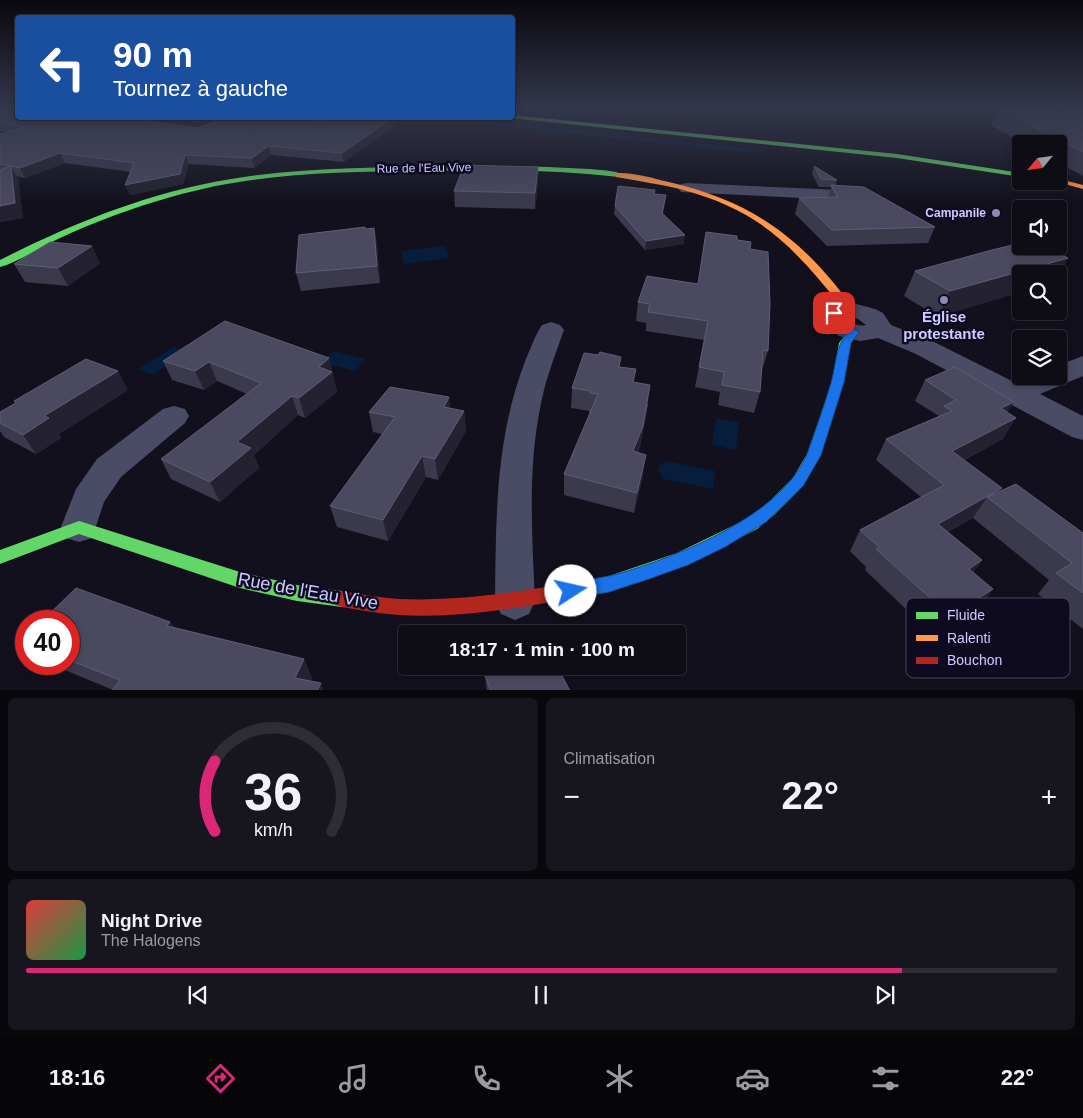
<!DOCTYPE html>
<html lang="fr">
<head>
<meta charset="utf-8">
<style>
	body { margin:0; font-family:Helvetica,sans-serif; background:#17151e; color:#f1f3f6; height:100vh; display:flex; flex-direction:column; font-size:19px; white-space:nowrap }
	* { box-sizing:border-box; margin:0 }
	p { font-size:16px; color:#9b9ba0 }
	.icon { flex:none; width:28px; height:28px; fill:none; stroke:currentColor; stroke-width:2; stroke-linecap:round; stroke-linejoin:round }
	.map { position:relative; height:690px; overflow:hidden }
	.details { display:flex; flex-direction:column; gap:8px; padding:8px; background:#08070c; flex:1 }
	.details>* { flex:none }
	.top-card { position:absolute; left:15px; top:15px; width:500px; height:105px; border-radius:5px; box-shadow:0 2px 8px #0003,0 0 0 1px #2e2c34; background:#1a4fa0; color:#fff; overflow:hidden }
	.needle { width:32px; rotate:241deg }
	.fabs { position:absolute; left:1012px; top:135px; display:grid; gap:10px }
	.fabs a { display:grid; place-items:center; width:55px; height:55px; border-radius:5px; background:#0e0c15; box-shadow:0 2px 8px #0003,0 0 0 1px #2e2c34; font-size:25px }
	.speed { position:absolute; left:15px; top:610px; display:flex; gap:10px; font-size:25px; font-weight:700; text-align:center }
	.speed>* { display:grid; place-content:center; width:65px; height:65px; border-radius:50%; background:#0e0c15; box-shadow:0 2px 8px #0003,0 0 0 1px #2e2c34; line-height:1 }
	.speed .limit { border:8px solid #d22; background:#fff; color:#111 }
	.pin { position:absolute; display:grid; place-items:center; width:42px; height:42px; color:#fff; margin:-21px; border-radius:10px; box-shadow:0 2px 8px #0006 }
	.me { position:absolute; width:55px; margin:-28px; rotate:80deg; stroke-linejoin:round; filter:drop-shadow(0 0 4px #0008) }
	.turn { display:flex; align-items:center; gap:18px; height:105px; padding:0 15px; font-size:22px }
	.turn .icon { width:65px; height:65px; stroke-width:2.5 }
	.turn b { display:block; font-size:35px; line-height:42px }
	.big { font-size:38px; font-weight:700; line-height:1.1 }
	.details .widget { flex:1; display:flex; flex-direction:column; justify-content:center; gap:8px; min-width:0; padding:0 18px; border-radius:8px; background:#17151e }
	.details .dial { align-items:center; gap:0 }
	.dial svg { height:130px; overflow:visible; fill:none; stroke:#2e2c34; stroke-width:7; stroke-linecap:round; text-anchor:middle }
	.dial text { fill:#f1f3f6; stroke:none }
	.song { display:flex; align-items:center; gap:15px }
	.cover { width:60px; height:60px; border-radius:8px; background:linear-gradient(135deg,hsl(0 70% 55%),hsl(140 70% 35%)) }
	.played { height:5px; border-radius:2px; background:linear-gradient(90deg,#db2777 85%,#2e2c34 85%) }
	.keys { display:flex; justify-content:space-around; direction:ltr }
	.heat { display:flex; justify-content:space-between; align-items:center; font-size:28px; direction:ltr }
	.details .tiles { flex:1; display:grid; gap:8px; grid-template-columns:1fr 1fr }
	.widget:last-child { grid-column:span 2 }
	.trip { position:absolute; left:398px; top:625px; width:288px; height:50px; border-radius:5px; background:#0e0c15; box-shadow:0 2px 8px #0003,0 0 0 1px #2e2c34; font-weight:700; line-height:50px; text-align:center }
	.menu { display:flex; height:80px; justify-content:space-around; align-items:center; background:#060508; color:#9b9ba0 }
	.menu .icon { width:35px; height:35px }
	.menu .current { color:#db2777 }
	.menu b { font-size:22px; color:#f1f3f6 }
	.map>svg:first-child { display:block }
</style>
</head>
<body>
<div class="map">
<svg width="1083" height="691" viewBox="0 0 1083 691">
	<rect width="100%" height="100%" fill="#12101c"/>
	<!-- water -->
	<path fill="#061d3c" d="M445 246 449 258 404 264 401 251Z
		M173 347 188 352 153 375 138 369Z
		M333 351 366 359 355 371 320 362Z
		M716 418 739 422 736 450 712 445Z
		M667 461 715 471 713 489 664 479 659 472V466Z"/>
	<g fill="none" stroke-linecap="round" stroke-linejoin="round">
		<!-- stream -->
		<path fill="#061d3c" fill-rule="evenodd" d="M426 118 467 119 753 149 756 151 753 153 465 122 429 120Z"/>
		<!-- street -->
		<path fill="#4a4b65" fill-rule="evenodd" d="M687 183 863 191 869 192 872 196 869 200 863 201 681 192 678 188 681 184Z
			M849 302 875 309 883 313 891 325 934 342 1016 383 1031 376H1059V365L1083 356V376L1040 394 1083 416V440L1072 437 916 354 878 338 860 341 839 336 828 329 821 319 825 308ZM849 316 858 319 866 325C858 327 852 323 846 318Z
			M551 322 560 325 564 330C556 353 547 375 542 399 527 466 532 534 535 601L529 614 515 620 501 614 495 601C496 519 495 437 526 359 531 348 535 335 542 325Z
			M174 406 185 409 189 416 185 423 121 477 104 502 92 538 79 542 66 538 61 527 76 489 97 459 163 409Z"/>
		<!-- fast -->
		<path fill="#63d668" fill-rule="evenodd" d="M512 115 897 154 1021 173V177L897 158 510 118H512Z
			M450 166C496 166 543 166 589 169 599 170 615 170 623 175L619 177C552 169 486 170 419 171 336 172 252 173 171 197 132 208 94 222 58 239 40 247 19 262 0 267V260C73 223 150 192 231 179 303 167 377 168 450 166Z
			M853 329 858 332 851 343 844 382 821 455 803 486 774 515 757 529 688 564 609 592 551 602 545 600 542 594 545 588 609 576 677 553 747 519 764 507 793 478 807 454 832 382 839 343 849 330Z
			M79 521 240 572 297 585 342 591 348 593 351 599 348 605 342 607 297 601 240 588 79 534 0 564V550Z"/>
		<!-- slow -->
		<path fill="#ff974d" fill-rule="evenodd" d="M616 173C633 172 653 178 669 182 754 202 803 239 854 309L853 311H845C794 248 763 211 680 189 659 184 638 181 616 177Z
			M1059 179 1083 185V189L1054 181H1059Z"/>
		<!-- jam -->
		<path fill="#b3261e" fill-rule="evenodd" d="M551 586 557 588 560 594 557 600 551 602C501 611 450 618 399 615 380 614 361 610 342 607L336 605 333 599 336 593 342 591C361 594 380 598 399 599 450 601 501 595 551 586Z"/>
	</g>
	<!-- wall -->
	<path fill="#3b394c" d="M0 108 198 128 326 122 401 121 344 162 271 155 254 168 189 164 183 184 130 195 131 172 65 163 25 178 16 176 18 179 23 218 0 222V134L7 132 0 131Z
		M1064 108H1083V110Z
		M998 109 1083 111V176L1059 163V144H1024L991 125Z
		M814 166 837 180 835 186 935 227 928 243 827 246 795 214 799 198 828 197 831 187H819L812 174Z
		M538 183 535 209 455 207 454 191Z
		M654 194 666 195 663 214 684 244 645 250 614 214 615 206Z
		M374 228 377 245 380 283 301 291 296 273 366 229Z
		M706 232 737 240 750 249 768 351 762 370 760 392 754 413 718 405 720 392 695 387 704 340 646 331V323L636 321 638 302 698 284Z
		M1068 258 1059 274H1021L938 317 904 296 915 271Z
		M100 263 68 286 25 282 14 264Z
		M329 358 337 392 305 418 298 415 254 455 259 468 220 502 171 479 161 459 247 394 217 381 204 390 172 380 163 361Z
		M621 367 634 383 648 405 640 446 638 453 643 476 634 513 564 495V474L590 414 589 413V411L571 408 572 388Z
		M925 380 1014 402 1007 412 1003 439 964 460 1000 491 1083 533V629L1038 594 1049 580 973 518 948 532 982 560 973 572 993 589 977 610 935 637 865 570 866 567 850 551 860 530 921 497 876 460 886 439 939 416 915 401Z
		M128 390 59 434 61 438 36 454 4 437 0 431V412L15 403 14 401Z
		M451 408 464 411 466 431 438 480 426 477 388 541 337 527 330 506 382 434 373 432 369 412Z
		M69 621 170 622 174 627 304 659 312 678 113 690 65 670 59 664H69Z
		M485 676 570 691H487Z"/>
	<!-- shaded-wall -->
	<path fill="#242230" d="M393 118H401V121L344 162 342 153Z
		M269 146 271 155 254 168 252 158Z
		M60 153 65 163 25 178 20 168Z
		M185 155 189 164 183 184 130 195 125 185Z
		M11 166 18 179 23 218 0 222V206Z
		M538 167V183L535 209V193Z
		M374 228 377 245 380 283 377 266Z
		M685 235 684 244 645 250 646 241Z
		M92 246 100 263 68 286 58 268Z
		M1068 258 1059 274H1021V292L938 317 950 291Z
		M329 358 337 392 305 418 299 398 319 367Z
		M209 362 217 381 204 390 195 371Z
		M118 371 128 390 59 434 61 438 36 454 23 435 44 416Z
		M650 385 640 446 630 472 633 451Z
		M292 396 298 415 254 455 259 468 220 502 210 482 237 442Z
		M449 397 452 417 444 407Z
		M1014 402 1001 422V408Z
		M464 411 466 431 438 480 435 459Z
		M1016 418 1003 439 940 472 952 451Z
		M646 455 643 476 634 513 637 493Z
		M422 456 426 477 388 541 383 520Z
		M1002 488 993 502 987 497 973 518 925 545 938 524Z
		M982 560 967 581 969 569Z
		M993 589 977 610 935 637 950 616Z
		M170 622 183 641 167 626Z
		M304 659 312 678 307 691 295 678Z
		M321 683 324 691H317Z"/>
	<!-- building -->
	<path fill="#4b495f" stroke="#5f5d78" d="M0 108H18V118H126L198 128 222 118H287L326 122 333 118H393L342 153 269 146 252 158 185 155 180 174 125 185 134 163 60 153 20 168 11 166H9L0 164V134L24 127 0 123Z
		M998 109 1083 111V152Z
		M464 165 538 167 535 193 454 191Z
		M11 166 15 203 0 206V170Z
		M814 166 837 180 821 179Z
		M831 185 864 187 935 227 832 230 799 198 838 197Z
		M618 186 655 190 654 194 666 195 662 213 685 235 646 241 615 206Z
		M365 227 366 229 374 228 377 266 296 273 299 235Z
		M706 232 737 236V240L751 242 750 249 768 252 770 303 768 351 763 350 760 392 722 385 724 372 699 367 708 321 648 312 650 304 638 302 647 276 698 284Z
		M50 242 92 246 58 268 14 264Z
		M1021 243V246H1044L1068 258 950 291 915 271 992 250Z
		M225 321 329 358 319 367 332 372 299 398 292 396 237 442 251 448 210 482 161 459 261 383 209 362 195 371 163 361Z
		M600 352 621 357 619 367 636 369 633 382 650 385 643 426 633 451 646 455 637 493 564 474 598 394 590 393 591 391 572 388 584 353 598 355Z
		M86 359 118 371 44 416 49 418 23 435 0 423V412L16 403 14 401Z
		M955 367 1014 402 1001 408 1016 418 952 451 1002 488 938 524 982 560 969 569 993 589 950 616 876 549 879 547 860 530 944 485 886 439 952 411 944 406 956 400 925 380Z
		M390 387 449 397 444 407 464 411 435 459 422 456 383 520 330 506 395 417 369 412Z
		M1016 484 1083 533V593L1056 573 1072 563 987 497Z
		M76 588 170 622 167 626 304 659 295 678 321 683 317 691H112L120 680 69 660V621H42Z
		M503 666H557L570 691H491L485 676Z"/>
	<!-- sky -->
	<linearGradient id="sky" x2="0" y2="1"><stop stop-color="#0a090f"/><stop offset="0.53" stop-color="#33374b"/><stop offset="1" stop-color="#33374b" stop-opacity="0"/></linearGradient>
	<rect width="1083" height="204" fill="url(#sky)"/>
	<!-- route -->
	<path fill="#1a73e8" stroke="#114b97" d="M834 310 839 313V321L859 332 851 343 844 382 821 455 803 486 766 522 725 547 688 565 649 579 609 592 571 599 565 596 563 591 565 585C582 579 600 579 617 574 677 557 784 515 808 452 816 430 824 406 831 383 836 366 835 348 847 333L832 325 827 319 828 313Z"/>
	<!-- markers -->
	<g fill="#8c8ab0" stroke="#0e0b21" stroke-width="2">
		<circle cx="996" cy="213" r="5"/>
		<circle cx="944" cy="300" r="5"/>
	</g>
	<g text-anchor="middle" stroke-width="5" stroke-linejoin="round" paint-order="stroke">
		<!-- far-street labels -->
		<g font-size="12" fill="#cecbff" stroke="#0e0b21">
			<text transform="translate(424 168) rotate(-1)" y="4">Rue de l'Eau Vive</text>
		</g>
		<!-- far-poi labels -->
		<g font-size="12" font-weight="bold" fill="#cecbff" stroke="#0e0b21" text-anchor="end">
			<text x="986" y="217">Campanile</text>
		</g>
		<!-- poi labels -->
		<g font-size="15" font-weight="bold" fill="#cecbff" stroke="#0e0b21">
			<text x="944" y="322">Église<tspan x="944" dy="17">protestante</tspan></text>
		</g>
		<!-- near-street labels -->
		<g font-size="18" fill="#cecbff" stroke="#0e0b21">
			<text transform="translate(308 591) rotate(10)" y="6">Rue de l'Eau Vive</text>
		</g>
	</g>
	<!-- legend -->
	<rect x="906" y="598" width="164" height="80" rx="8" fill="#0e0b21" stroke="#484564" stroke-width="1"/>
	<rect x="916" y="612" width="22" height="7" fill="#63d668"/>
	<rect x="916" y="635" width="22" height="6" fill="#ff974d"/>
	<rect x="916" y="657" width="22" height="7" fill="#b3261e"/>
	<g font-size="14" fill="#cecbff">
		<text x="947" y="620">Fluide</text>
		<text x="947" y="643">Ralenti</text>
		<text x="947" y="665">Bouchon</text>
	</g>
</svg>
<div class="fabs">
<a><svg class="needle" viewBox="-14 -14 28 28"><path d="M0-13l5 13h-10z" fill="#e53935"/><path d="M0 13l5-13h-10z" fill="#9b9ba0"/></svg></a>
<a><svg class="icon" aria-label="sound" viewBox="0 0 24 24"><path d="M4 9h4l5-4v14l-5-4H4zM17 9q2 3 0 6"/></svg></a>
<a><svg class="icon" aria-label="search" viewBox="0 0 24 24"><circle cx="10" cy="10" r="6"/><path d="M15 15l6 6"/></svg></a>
<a><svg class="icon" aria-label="layers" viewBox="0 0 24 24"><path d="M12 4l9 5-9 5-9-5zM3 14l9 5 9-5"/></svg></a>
</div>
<div class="speed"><div class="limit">40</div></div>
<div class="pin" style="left:834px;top:313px;background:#d93025"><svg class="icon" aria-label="arrive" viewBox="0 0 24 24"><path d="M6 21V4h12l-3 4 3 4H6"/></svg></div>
<svg class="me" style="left:571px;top:591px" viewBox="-20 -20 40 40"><circle r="19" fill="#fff"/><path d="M0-13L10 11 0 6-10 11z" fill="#1a73e8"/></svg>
<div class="trip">18:17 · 1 min · 100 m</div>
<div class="top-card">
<div class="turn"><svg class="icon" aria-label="left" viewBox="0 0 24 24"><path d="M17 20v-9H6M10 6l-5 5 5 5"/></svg><div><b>90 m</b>Tournez à gauche</div></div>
</div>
</div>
<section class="details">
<div class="tiles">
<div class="widget dial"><svg viewBox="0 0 100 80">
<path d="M14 69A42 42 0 1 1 86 69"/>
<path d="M14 69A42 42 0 0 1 14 26" stroke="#db2777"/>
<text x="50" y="56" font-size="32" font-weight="700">36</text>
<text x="50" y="72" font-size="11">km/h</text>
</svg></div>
<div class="widget"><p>Climatisation</p>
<div class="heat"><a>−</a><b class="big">22°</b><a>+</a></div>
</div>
<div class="widget">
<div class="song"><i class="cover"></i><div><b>Night Drive</b><p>The Halogens</p></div></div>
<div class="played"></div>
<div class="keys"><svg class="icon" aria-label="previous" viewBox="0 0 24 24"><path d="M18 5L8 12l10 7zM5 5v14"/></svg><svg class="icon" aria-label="pause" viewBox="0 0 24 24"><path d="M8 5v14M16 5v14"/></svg><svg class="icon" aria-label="next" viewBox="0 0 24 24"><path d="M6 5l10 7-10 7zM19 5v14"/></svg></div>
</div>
</div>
</section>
<nav class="menu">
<b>18:16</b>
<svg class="icon current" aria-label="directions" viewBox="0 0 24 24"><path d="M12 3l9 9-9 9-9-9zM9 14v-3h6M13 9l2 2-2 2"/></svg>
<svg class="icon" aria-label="music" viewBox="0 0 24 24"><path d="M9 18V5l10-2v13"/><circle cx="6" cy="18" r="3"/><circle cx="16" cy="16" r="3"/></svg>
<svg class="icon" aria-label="phone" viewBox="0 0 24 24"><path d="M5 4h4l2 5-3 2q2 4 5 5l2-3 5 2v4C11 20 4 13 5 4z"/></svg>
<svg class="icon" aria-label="climate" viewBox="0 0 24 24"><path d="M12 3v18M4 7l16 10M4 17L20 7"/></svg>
<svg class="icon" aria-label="car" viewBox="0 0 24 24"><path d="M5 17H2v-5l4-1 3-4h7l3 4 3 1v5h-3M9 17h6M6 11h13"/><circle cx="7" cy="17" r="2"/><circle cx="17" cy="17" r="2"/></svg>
<svg class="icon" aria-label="filters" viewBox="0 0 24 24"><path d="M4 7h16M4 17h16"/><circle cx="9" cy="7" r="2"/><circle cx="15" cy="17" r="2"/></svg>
<b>22°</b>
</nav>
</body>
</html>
